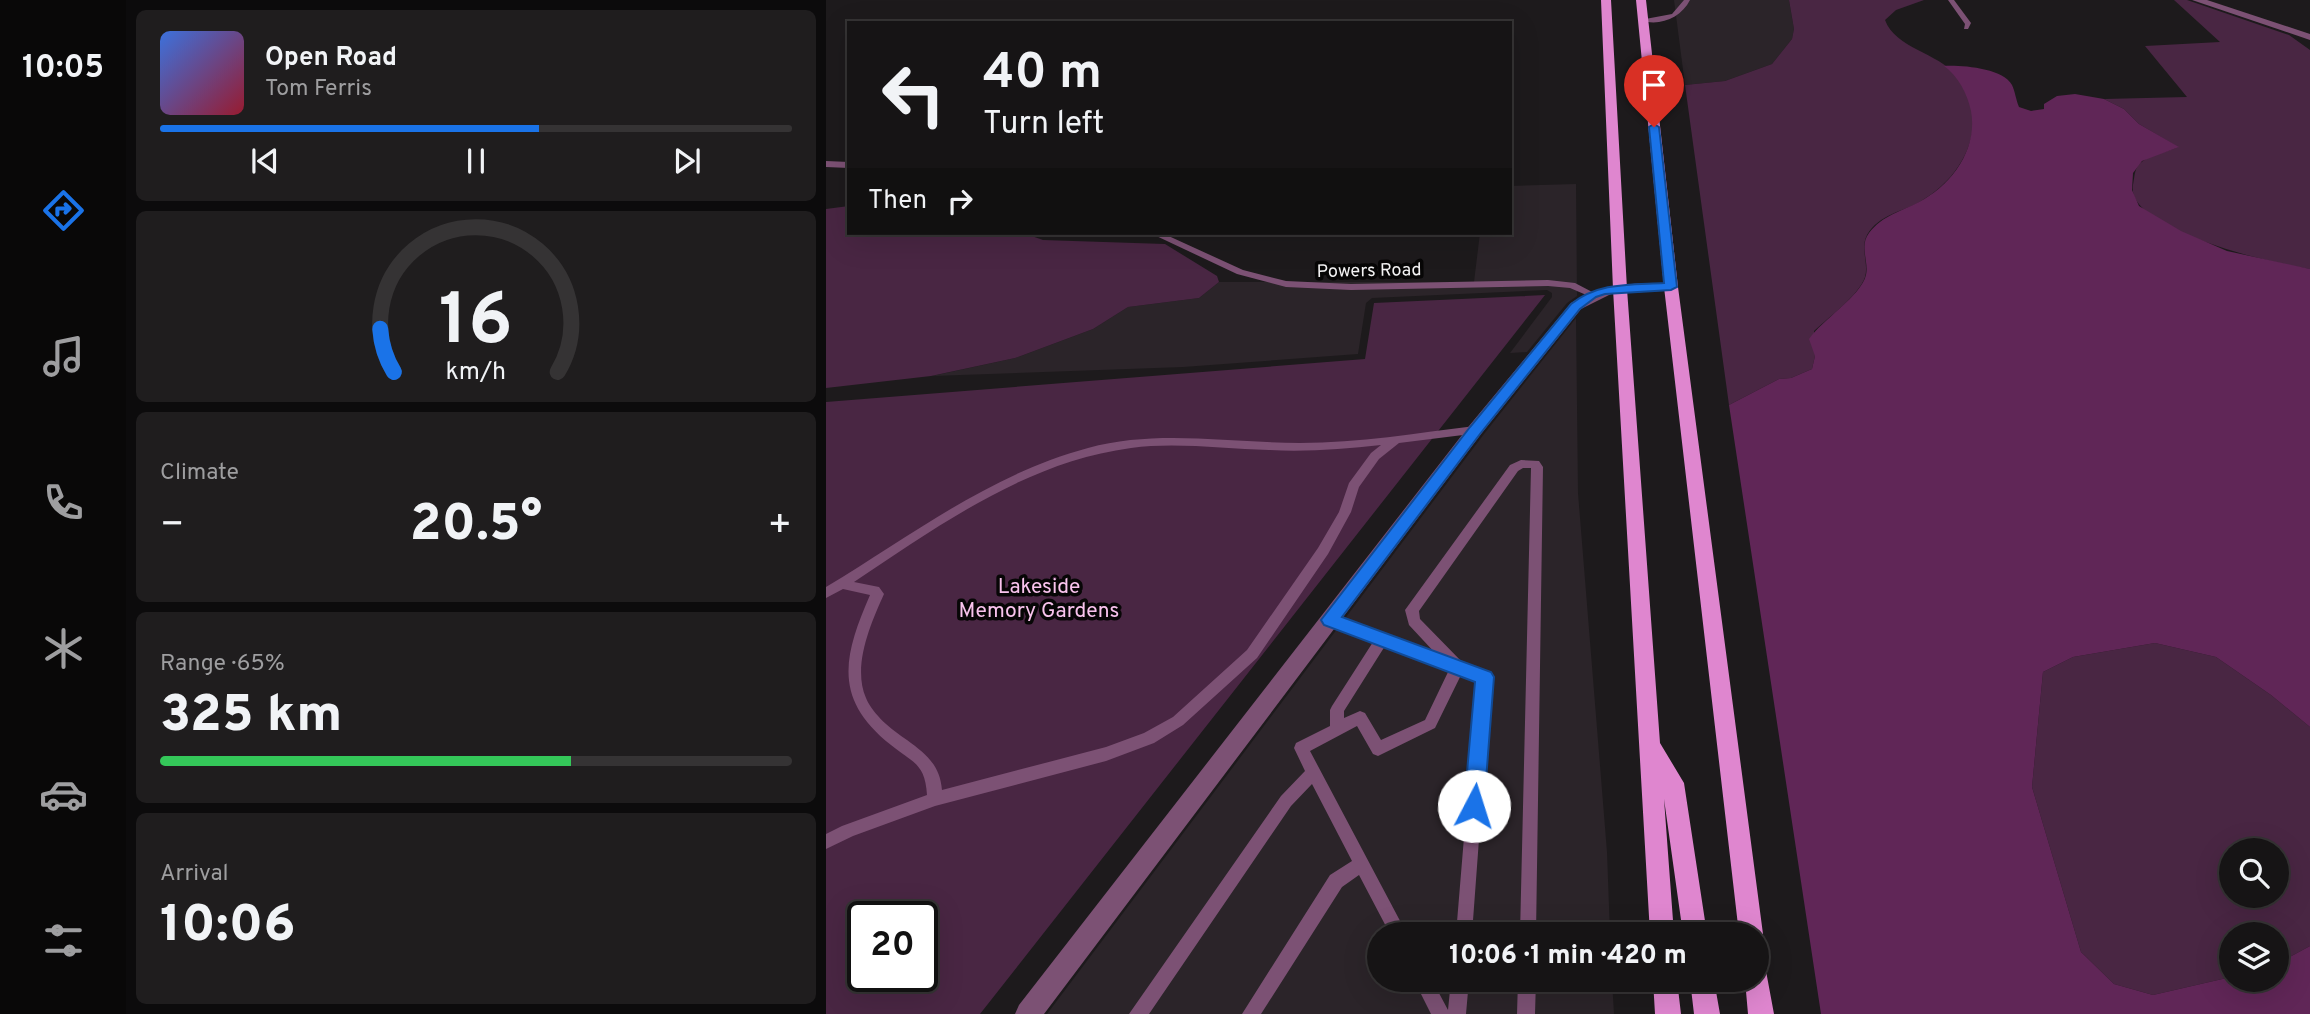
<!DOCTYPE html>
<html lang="en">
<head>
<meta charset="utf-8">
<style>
	body { margin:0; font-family:Overpass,sans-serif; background:#1f1d1e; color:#f1f3f6; height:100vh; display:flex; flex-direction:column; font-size:26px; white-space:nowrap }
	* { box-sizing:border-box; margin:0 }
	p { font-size:23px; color:#9e9ea0 }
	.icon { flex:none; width:38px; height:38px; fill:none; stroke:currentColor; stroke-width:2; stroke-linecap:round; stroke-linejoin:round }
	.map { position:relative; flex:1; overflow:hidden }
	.side { display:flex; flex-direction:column; gap:10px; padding:10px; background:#0c0b0c; width:700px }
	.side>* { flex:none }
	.banner { position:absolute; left:21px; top:21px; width:665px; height:214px; border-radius:0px; box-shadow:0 7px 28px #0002,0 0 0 2px #353334; background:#161415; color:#f1f3f6; overflow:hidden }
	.controls { position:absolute; left:1393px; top:838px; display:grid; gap:14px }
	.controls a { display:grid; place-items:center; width:70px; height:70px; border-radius:50%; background:#161415; box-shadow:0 7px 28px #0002,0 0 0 2px #353334; font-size:35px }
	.speed { position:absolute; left:21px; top:901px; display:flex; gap:14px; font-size:35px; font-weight:700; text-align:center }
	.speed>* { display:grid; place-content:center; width:91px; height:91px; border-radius:50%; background:#161415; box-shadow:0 7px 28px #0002,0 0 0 2px #353334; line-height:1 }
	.speed .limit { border:4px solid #111; border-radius:10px; background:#fff; color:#111 }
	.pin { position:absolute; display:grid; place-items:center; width:60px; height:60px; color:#fff; margin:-72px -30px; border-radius:50% 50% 50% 0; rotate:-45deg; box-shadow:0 0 7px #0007 }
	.pin .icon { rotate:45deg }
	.me { position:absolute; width:77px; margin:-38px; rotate:5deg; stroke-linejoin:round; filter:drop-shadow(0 0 5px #0008) }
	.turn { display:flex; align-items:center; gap:24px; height:147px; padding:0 21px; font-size:32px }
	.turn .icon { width:91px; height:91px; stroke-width:2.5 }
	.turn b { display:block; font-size:49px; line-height:60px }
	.then { display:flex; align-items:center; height:66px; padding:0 21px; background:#0003; gap:14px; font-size:26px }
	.big { font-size:52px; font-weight:800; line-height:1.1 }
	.side .card { flex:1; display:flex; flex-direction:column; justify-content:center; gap:10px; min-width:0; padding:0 24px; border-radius:10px; background:#1f1d1e }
	.side .dial { align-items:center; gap:0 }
	.dial svg { height:182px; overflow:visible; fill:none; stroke:#353334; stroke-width:7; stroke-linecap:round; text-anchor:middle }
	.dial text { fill:#f1f3f6; stroke:none }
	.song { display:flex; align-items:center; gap:21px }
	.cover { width:84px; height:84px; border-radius:10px; background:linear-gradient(135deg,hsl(220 70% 55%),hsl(350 70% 35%)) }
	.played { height:7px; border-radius:4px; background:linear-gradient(90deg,#1a73e8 60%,#353334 60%) }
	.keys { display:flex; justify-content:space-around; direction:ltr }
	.heat { display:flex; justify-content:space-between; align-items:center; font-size:38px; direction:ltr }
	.charge { height:10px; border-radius:5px; background:linear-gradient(90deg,#34c759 65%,#353334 0) }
	.trip { position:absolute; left:541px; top:922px; width:402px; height:70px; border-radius:35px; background:#161415; box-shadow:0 7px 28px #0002,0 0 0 2px #353334; font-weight:800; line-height:70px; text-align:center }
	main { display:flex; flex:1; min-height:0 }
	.tabs { display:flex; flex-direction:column; width:126px; justify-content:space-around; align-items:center; background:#090808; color:#9e9ea0 }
	.tabs .icon { width:49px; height:49px }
	.tabs .selected { color:#1a73e8 }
	.tabs b { font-size:32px; color:#f1f3f6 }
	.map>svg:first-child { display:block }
</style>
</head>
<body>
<main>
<nav class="tabs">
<b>10:05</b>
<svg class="icon selected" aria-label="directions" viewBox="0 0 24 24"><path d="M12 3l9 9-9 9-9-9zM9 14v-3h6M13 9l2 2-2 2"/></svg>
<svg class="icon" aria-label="music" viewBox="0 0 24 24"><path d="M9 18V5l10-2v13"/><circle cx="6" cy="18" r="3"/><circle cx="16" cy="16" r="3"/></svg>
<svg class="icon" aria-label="phone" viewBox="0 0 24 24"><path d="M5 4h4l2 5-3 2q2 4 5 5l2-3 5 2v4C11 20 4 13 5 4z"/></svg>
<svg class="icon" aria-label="climate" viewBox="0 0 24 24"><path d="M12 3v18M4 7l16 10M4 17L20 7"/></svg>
<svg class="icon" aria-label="car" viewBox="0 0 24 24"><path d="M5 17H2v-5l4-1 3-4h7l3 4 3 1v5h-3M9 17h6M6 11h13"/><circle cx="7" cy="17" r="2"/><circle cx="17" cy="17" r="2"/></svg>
<svg class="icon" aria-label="filters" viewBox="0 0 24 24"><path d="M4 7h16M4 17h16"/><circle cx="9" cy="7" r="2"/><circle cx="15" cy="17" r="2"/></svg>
</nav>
<section class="side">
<div class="card">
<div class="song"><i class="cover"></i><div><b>Open Road</b><p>Tom Ferris</p></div></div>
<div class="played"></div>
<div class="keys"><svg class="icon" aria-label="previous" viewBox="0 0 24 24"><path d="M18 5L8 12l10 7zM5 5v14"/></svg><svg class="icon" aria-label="pause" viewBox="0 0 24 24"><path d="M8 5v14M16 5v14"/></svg><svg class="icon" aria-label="next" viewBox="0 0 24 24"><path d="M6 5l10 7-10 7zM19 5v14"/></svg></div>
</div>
<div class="card dial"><svg viewBox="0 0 100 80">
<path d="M14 69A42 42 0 1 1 86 69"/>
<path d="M14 69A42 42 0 0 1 8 50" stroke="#1a73e8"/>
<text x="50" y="56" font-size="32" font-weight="700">16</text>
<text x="50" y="72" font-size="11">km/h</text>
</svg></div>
<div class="card"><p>Climate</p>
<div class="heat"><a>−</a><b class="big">20.5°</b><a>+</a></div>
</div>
<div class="card"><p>Range · 65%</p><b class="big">325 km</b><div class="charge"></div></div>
<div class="card"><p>Arrival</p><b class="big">10:06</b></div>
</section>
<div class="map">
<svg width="1484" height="1014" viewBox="0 0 1484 1014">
	<rect width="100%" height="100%" fill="#1d1a1c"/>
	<!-- built -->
	<path fill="#2b2429" d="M848 0H963L968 29 966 39 946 64 899 81 859 85Z
		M750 184 751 296 741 303 701 352 684 353 726 297V293L721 290 546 298 540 303 532 354 357 367 106 376 189 358 267 329 302 307 373 298 393 282H648L654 233H684V186Z
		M750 318 752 493 781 852 784 934H553V980H786L788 1014H221L658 434Z"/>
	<!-- green -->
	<path fill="#492643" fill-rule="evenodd" d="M963 0H1098L1070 10 1059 20C1069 48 1112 53 1130 75 1167 120 1139 176 1095 201 1077 212 1053 214 1041 235 1034 248 1043 264 1039 277 1033 295 1002 318 988 331L989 356 986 369 965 378 953 379 903 405 859 85 899 81 946 64 966 39 968 29Z
		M1348 0H1361L1463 35 1484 50V269C1450 264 1299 230 1307 185 1309 175 1308 167 1317 161 1326 154 1342 152 1352 147L1313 124 1298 109 1278 99 1361 97 1319 46 1394 42Z
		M23 206V233H197L217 240 339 244 391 276 393 282 373 298 302 307 267 329 189 358 105 376 0 388V209Z
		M719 295 154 1014H0V402L539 359 548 303ZM37 917H96V976H37Z
		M1329 643 1390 657 1445 695 1484 727V946L1451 964V934H1405V977L1327 995 1288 984 1255 952 1206 787 1217 672 1247 657ZM1405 850H1451V896H1405Z"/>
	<!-- forest -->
	<path fill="#602657" d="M1118 66C1135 65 1177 68 1186 85 1189 91 1190 100 1193 107L1205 111 1218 109V104L1231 96 1249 94 1278 99 1298 109 1313 124 1353 147 1316 161 1307 173 1306 190 1313 206 1355 231 1401 251 1484 269V727L1445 695 1390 657 1329 643 1247 657 1217 672 1206 787 1255 952 1288 984 1327 995 1405 977V980H1451V964L1484 946V1014H995L903 405 953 379 965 378 986 369 989 356 983 339C996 320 1035 296 1040 275 1043 261 1033 246 1043 233 1057 215 1074 212 1093 202 1126 185 1152 149 1145 111 1141 93 1132 76 1118 66Z"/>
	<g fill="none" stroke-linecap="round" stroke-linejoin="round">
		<!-- service -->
		<path fill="#7c5174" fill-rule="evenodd" d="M858 0H864C855 18 833 27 814 20L846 14Z
			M1122 0H1128L1145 23 1142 29H1138L1139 24Z
			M0 161 23 162V168L0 167Z
			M324 233H336L417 270 460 281 525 284 722 280 749 283 770 294 765 297 744 288 722 286 525 290 460 287 411 274Z
			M649 426 653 427 655 430 653 433 573 443 553 459 533 487 525 512 502 554 431 658 357 725 328 743 280 761 109 806 27 836 0 849V834L16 826 101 795C99 763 87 763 65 745 7 699 17 657 44 595L17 589 0 598V587C87 535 162 475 262 448 331 429 404 443 474 443 533 443 591 433 649 426ZM555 445 545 453 523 483 513 512 492 548 421 650 347 717 318 733 280 747 116 790C114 765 100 754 81 740 66 730 47 715 40 698 26 666 45 623 58 594L53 587 28 582C114 525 200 462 305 448 350 442 398 449 443 450 481 452 518 449 555 445Z
			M695 460 713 461 717 467 710 934H694L705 468H697L692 471 593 611 594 619 637 663 663 673 665 677 646 934H630L651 680 635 675 609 728 552 756 547 754 531 726 484 751 581 934H564L533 875 516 887 435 1014H416L504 875 526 861 486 784 465 806 323 1014H303L455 796 479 771 468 748 470 743 504 726V710L506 706 547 642 499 624 497 620 499 616 504 615 509 616 610 654 583 625 579 610 684 465ZM559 646 623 670 599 720 555 740 539 713 534 711 518 718V711Z
			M588 980H606L622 1010 625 980H643L640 1014H605Z
			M692 980H710L709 1014H691Z"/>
		<!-- minor -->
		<path fill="#7c5174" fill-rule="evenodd" d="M1366 0H1381L1484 34V40Z"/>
		<!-- tertiary -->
		<path fill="#7c5174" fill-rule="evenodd" d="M845 283 850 284V290L785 294 755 309 655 434 218 1014H189L193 1005 643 426 745 303C776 283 809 283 845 283Z"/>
		<!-- primary -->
		<path fill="#df86cf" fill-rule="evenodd" d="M775 0H785L801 289 834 743 858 783 881 934H857L838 799 848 934H824L787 289Z
			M810 0H820L852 287 937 934 931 944V934H913L838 287Z
			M931 968 940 971 948 1014H922L919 980H931Z
			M827 980H851L855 1014H829Z
			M864 980H888L894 1014H868Z"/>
	</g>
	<!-- route -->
	<path fill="#1a73e8" stroke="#114b97" stroke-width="2" d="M828 124 833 127 851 287 845 290 779 294 770 297 754 309 654 434 516 617 665 672 668 677 658 806 655 812 648 815 641 812 638 806 649 682 498 625 495 620 644 427 745 304C773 282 804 285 838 283L823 127Z"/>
	<g text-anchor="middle" stroke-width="7" stroke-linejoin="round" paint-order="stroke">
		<!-- far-street labels -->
		<g font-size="18" fill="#f4f3f4" stroke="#070606">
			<text transform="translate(543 270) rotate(-1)" y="6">Powers Road</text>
		</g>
		<!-- park labels -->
		<g font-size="21" fill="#f9c3ed" stroke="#070606">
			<text x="213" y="593">Lakeside<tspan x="213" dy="24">Memory Gardens</tspan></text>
		</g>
	</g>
</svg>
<div class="controls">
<a><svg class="icon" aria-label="search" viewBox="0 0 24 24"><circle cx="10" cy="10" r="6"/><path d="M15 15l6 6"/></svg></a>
<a><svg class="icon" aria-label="layers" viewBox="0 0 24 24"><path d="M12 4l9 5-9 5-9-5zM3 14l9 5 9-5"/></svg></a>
</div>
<div class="speed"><div class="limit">20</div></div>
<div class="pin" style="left:828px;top:127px;background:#d93025"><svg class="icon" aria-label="arrive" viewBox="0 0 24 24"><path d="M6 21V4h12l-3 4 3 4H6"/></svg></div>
<svg class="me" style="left:648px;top:806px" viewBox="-20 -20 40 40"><circle r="19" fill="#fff"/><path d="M0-13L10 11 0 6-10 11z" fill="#1a73e8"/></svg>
<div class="trip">10:06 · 1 min · 420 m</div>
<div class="banner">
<div class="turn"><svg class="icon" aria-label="left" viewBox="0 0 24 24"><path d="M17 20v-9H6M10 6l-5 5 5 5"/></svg><div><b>40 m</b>Turn left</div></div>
<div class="then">Then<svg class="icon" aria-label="right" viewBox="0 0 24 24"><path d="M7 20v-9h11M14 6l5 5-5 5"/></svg></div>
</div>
</div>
</main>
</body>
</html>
